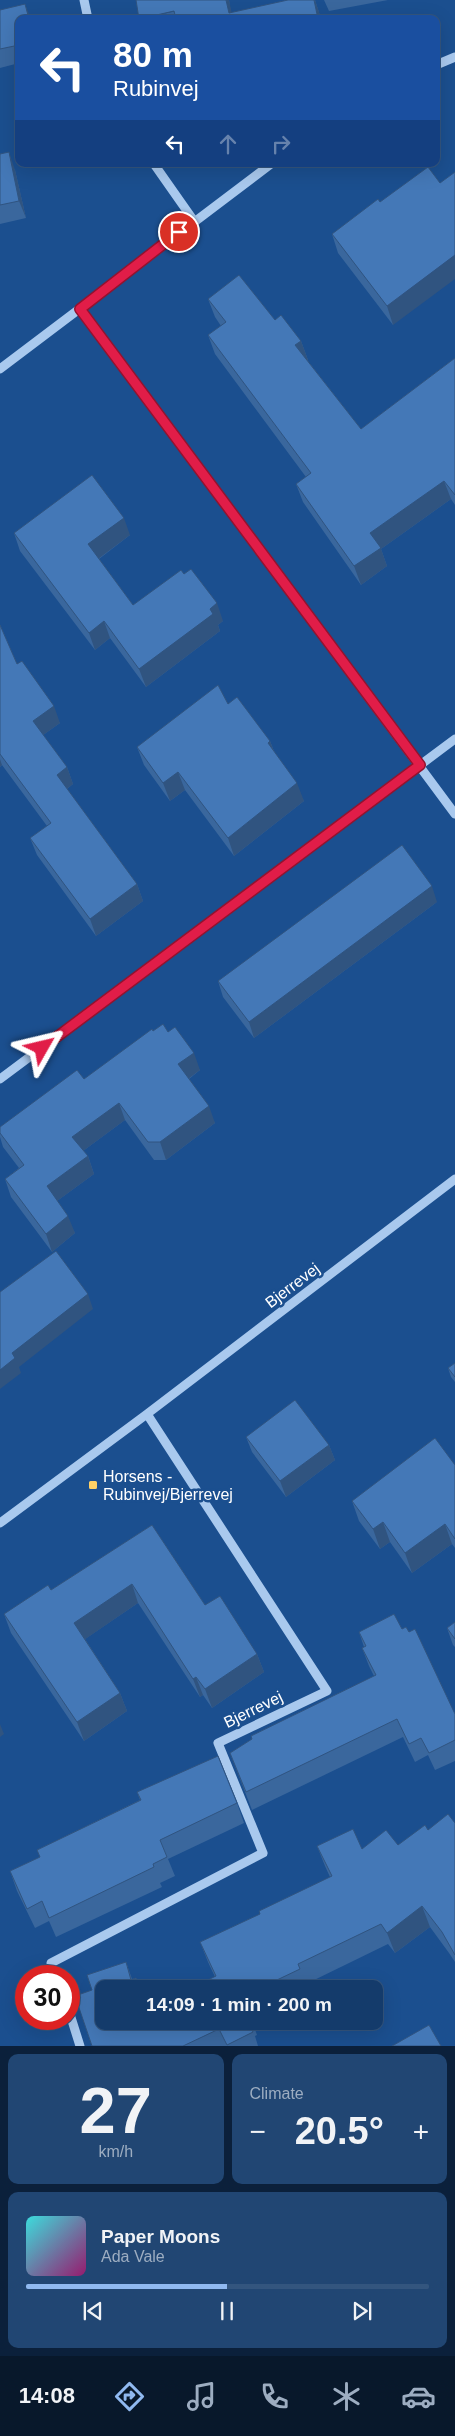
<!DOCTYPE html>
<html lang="en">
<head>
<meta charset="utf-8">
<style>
	body { margin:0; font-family:Arial,sans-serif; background:#214673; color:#f1f3f6; height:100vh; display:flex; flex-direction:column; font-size:19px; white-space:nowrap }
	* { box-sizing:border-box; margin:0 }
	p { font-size:16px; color:#9dadc1 }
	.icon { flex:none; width:28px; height:28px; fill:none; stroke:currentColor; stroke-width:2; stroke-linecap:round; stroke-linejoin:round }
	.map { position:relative; height:2046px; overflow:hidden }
	.panel { display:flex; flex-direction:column; gap:8px; padding:8px; background:#0b203b; flex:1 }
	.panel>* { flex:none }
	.banner { position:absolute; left:15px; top:15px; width:425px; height:152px; border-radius:10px; box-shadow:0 5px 20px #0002,0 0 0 1px #33557e; background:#1a4fa0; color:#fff; overflow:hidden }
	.speed { position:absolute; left:15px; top:1965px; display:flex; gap:10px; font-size:25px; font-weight:700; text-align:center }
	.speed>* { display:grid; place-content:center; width:65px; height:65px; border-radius:50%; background:#143b6b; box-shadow:0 5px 20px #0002,0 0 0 1px #33557e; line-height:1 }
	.speed .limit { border:8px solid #d22; background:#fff; color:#111 }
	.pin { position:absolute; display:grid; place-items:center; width:42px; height:42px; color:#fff; margin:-21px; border:2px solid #fff; border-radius:50%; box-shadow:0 1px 5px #0007 }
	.me { position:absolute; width:55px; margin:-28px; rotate:53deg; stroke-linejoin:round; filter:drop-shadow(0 0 4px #0008) }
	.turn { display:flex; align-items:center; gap:18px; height:105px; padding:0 15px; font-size:22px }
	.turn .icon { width:65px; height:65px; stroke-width:2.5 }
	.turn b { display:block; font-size:35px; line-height:42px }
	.lanes { display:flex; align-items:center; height:48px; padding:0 15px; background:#0003; justify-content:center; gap:25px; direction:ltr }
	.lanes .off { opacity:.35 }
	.big { font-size:38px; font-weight:800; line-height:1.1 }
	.panel .tile { flex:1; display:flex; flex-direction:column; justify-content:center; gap:8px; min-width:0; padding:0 18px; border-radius:10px; background:#214673 }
	.panel .dial { align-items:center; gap:0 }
	.dial b { font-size:65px; line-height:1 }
	.song { display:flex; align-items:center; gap:15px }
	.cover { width:60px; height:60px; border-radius:8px; background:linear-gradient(135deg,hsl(180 70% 55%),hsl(320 70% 35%)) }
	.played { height:5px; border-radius:2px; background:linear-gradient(90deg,#90b9f0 50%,#33557e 50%) }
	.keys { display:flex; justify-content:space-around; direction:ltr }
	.heat { display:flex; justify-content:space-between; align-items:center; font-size:28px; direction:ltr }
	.panel .tiles { flex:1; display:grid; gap:8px; grid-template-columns:1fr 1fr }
	.tile:last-child { grid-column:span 2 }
	.trip { position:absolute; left:95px; top:1980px; width:288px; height:50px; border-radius:10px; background:#143b6b; box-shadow:0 5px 20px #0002,0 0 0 1px #33557e; font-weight:800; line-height:50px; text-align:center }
	.menu { display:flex; height:80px; justify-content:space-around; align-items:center; background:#08182b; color:#9dadc1 }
	.menu .icon { width:35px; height:35px }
	.menu .on { color:#90b9f0 }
	.menu b { font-size:22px; color:#f1f3f6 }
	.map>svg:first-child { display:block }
</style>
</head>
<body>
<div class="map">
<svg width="455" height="2046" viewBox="0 0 455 2046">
	<rect width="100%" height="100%" fill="#1b4f8f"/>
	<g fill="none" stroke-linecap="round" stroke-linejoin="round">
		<!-- minor -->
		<path stroke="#a9c9ee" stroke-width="9" d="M84 0 88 19
			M436 65 455 57
			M154 164 194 221
			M80 309 455 814
			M0 369 271 164
			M0 1079 455 739
			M0 1523 147 1414 455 1179
			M51 1963 263 1853 218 1743 327 1691 147 1414
			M69 2011 80 2046"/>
	</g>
	<!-- wall -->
	<path fill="#3a679d" d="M229 0 231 13 288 0H315L321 19H139Z
		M324 0H388L329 11Z
		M0 10 19 19V63L0 68Z
		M0 154 15 170 26 218 0 224Z
		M440 183 393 325 338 253 332 234 380 202Z
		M208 299 275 320 301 341 308 360H307L361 429 455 358V505L451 499 381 549 387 566 361 585 303 502 296 484 306 477 215 354 208 335 221 326 215 317Z
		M14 533 130 535 99 559 133 605 223 621 218 625 220 631 146 687 110 638 95 650 20 551Z
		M0 625 17 664 60 723 43 735 67 767 73 784 67 789 137 884 143 901 96 936 37 855 30 838 47 826 2 765 0 767Z
		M228 704 270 741 274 751 304 801 234 856 185 790 170 801 144 765 137 747Z
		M437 902 254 1038 223 997 218 981Z
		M153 1031 168 1032 200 1070 189 1079 215 1123 166 1160H154L125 1120 83 1151 88 1156 94 1174 57 1201 75 1233 52 1252 11 1197 5 1179 19 1168 3 1147 0 1137V1127L84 1079Z
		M455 1363V1382L451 1377 448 1368Z
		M246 1437 329 1445 335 1460 286 1497 252 1452Z
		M455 1465V1548L452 1544 412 1573 390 1542 380 1549 359 1521 352 1501Z
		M152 1525 205 1605 257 1654 264 1672 212 1708 203 1695 200 1697 138 1603 85 1639 120 1693 127 1711 84 1741 11 1633 4 1614 51 1590Z
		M455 1622V1647L453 1645 447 1628Z
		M402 1629 455 1714V1761L435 1770 428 1755 415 1762 403 1737 252 1810 230 1753 252 1739 251 1736 374 1676 369 1666 362 1648 364 1647 359 1632Z
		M137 1792 237 1803 244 1823 168 1859 175 1876 160 1883 162 1887 56 1937 49 1921 35 1928 17 1891 10 1871 40 1857 37 1850 140 1800Z
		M455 1823V1962L449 1953 430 1927 395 1953 388 1944 306 1984 307 1989H189L215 1977 208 1962 200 1942 260 1915 330 1877 325 1866 317 1846 362 1849 398 1845 428 1830Z
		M126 1962 132 1979 136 1978 140 1989H104V2021H252L257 2035 255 2036 258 2046H92L75 1996 92 1990 87 1975Z"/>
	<!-- shaded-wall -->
	<path fill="#305480" d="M226 0H229L233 19 229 13Z
		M314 0H315L319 12 321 19H318Z
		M25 4 31 19H29Z
		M9 152 15 170 26 218 19 201Z
		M455 255V279L393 325 387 306Z
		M301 341 308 360 302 364 295 345Z
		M444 481 451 499 381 549 387 566 361 585 354 566 370 533Z
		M124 518 130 535 94 562 88 544Z
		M217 603 223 621 218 625 220 631 146 687 139 669Z
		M104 621 110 638 95 650 89 633Z
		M54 706 60 723 39 738 33 721Z
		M270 741 277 759 268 743Z
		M0 759 2 765 0 767Z
		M67 767 73 784 63 792 57 775Z
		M178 772 185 790 170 801 163 783Z
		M297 783 304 801 234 856 228 838Z
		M137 884 143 901 96 936 90 919Z
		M432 886 437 902 254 1038 249 1022Z
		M194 1053 200 1070 184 1082 178 1064Z
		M119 1103 125 1120 79 1154 72 1137Z
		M209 1106 215 1123 166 1160 160 1142Z
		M88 1156 94 1174 53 1204 47 1186Z
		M68 1216 75 1233 52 1252 46 1234Z
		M88 1294 93 1309 19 1367 21 1373 0 1389V1370L12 1353Z
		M329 1445 335 1460 286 1497 280 1481Z
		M383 1522 390 1542 380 1549 373 1529Z
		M445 1524 452 1544 412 1573 405 1553Z
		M132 1584 138 1603 81 1642 74 1623Z
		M257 1654 264 1672 212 1708 205 1689Z
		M196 1677 203 1695 200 1697 193 1679Z
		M120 1693 127 1711 84 1741 77 1722Z
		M0 1724 4 1734 0 1737Z
		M422 1906 430 1927 395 1953 387 1933Z"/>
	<!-- building -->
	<path fill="#4478b7" stroke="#305480" d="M136 0H226L229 13 288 0H314L318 19H176L174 11 139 19Z
		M25 4 29 19H19V45L0 49V10Z
		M9 152 19 201 0 205V154Z
		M428 167 440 183 455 172V255L387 306 332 234 378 199 380 202Z
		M239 275 275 320 281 315 301 341 295 345 361 429 455 358V495L444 481 370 533 381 548 354 566 296 484 311 473 208 335 226 322 208 299Z
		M92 475 124 518 88 544 133 605 181 570 184 574 191 569 217 603 210 609 213 614 139 669 104 621 89 633 14 533Z
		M0 625 17 664 22 661 54 706 33 721 67 767 57 775 137 884 90 919 30 838 51 823 0 754Z
		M218 685 228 704 237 697 270 741 268 743 297 783 228 838 178 772 163 783 137 747Z
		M402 845 432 886 249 1022 218 981Z
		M163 1024 168 1032 175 1027 194 1053 178 1064 209 1106 160 1142H148L119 1103 72 1137 88 1156 47 1186 68 1216 46 1234 5 1179 24 1165 0 1133V1127L77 1070 84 1079 152 1029 153 1031Z
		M56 1251 88 1294 12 1353 15 1358 0 1370V1292Z
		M455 1363V1377L448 1368Z
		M295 1400 329 1445 280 1481 246 1437Z
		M435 1438 455 1465V1539L445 1524 405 1553 383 1522 373 1529 352 1501Z
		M152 1525 205 1605 220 1596 257 1654 205 1689 196 1677 193 1679 132 1584 74 1623 120 1693 77 1722 4 1614 48 1585 51 1590Z
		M394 1614 402 1629 406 1627 409 1632 415 1629 455 1714V1740L429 1753 421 1738 409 1744 397 1719 246 1792 230 1753 252 1739 251 1736 376 1675 362 1648 366 1646 359 1632Z
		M455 1622V1639L447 1628Z
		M218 1756 237 1803 160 1840 167 1857 153 1864 154 1867 49 1918 42 1901 27 1909 10 1871 40 1857 37 1850 141 1800 137 1792Z
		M448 1814 455 1823V1955L442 1932 422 1906 387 1933 381 1924 298 1964 300 1969 258 1989H189L216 1976 200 1942 260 1914 259 1911 332 1876 317 1846 353 1829 362 1849 386 1830 398 1845 425 1825 428 1830Z
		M126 1962 131 1980 136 1978 140 1989H104V2021H248L253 2032 227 2045 219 2029 183 2046H92L75 1996 92 1990 87 1975Z
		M429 2025 441 2046H392Z"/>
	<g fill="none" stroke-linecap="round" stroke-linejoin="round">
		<!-- route casing -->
		<g stroke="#92132f" stroke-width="12">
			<path id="route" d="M42 1048 420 765 80 309 179 232"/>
		</g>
		<!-- route -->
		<use href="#route" stroke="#e11d48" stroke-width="9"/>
	</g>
	<!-- markers -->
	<rect fill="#ffd166" stroke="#1b4f8f" stroke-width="2" x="88" y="1480" width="10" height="10" rx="2.5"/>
	<g text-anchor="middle" stroke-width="5" stroke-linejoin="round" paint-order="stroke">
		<!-- street labels -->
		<g font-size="16" fill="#fff" stroke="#1b4f8f">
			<text transform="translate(292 1285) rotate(-37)" y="6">Bjerrevej</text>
			<text transform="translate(253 1709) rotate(-26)" y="6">Bjerrevej</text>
		</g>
		<!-- poi labels -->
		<g font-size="16" fill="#fff" stroke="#1b4f8f" text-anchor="start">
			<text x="103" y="1482">Horsens -<tspan x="103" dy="18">Rubinvej/Bjerrevej</tspan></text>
		</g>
	</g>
</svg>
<div class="speed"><div class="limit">30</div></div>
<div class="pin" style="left:179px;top:232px;background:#d93025"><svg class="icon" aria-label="arrive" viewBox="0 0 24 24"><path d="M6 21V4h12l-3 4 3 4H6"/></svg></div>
<svg class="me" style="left:42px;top:1048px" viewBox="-20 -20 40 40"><path d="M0-17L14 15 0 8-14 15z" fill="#e11d48" stroke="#fff" stroke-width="4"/></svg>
<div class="trip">14:09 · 1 min · 200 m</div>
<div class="banner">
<div class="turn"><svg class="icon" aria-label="left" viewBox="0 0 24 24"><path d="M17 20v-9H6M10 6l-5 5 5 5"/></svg><div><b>80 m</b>Rubinvej</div></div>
<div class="lanes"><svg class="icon" aria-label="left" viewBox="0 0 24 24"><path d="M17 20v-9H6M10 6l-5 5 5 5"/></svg><svg class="icon off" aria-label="ahead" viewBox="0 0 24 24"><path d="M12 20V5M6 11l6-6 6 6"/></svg><svg class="icon off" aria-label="right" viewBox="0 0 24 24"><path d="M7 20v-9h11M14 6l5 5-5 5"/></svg></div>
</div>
</div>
<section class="panel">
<div class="tiles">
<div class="tile dial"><b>27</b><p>km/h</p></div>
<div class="tile"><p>Climate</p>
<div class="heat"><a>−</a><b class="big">20.5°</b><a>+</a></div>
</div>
<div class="tile">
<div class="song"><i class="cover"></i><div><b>Paper Moons</b><p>Ada Vale</p></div></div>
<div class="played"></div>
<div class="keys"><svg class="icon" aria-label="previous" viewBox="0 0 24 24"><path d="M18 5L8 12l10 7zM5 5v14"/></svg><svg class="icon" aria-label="pause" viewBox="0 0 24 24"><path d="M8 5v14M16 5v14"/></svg><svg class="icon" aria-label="next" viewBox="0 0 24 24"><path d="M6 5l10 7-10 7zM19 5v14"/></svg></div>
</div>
</div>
</section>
<nav class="menu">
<b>14:08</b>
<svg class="icon on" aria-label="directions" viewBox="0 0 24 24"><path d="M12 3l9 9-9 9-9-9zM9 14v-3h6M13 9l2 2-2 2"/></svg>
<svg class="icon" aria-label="music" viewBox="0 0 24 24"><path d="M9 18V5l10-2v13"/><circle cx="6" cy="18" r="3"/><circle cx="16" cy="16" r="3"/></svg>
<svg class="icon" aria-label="phone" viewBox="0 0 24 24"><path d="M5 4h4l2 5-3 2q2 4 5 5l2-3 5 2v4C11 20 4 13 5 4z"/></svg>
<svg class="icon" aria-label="climate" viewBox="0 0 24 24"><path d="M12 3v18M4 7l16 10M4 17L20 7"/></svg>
<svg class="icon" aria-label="car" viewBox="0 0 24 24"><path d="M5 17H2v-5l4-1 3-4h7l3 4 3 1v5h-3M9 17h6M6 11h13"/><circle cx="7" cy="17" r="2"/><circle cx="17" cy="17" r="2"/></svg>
</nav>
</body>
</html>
